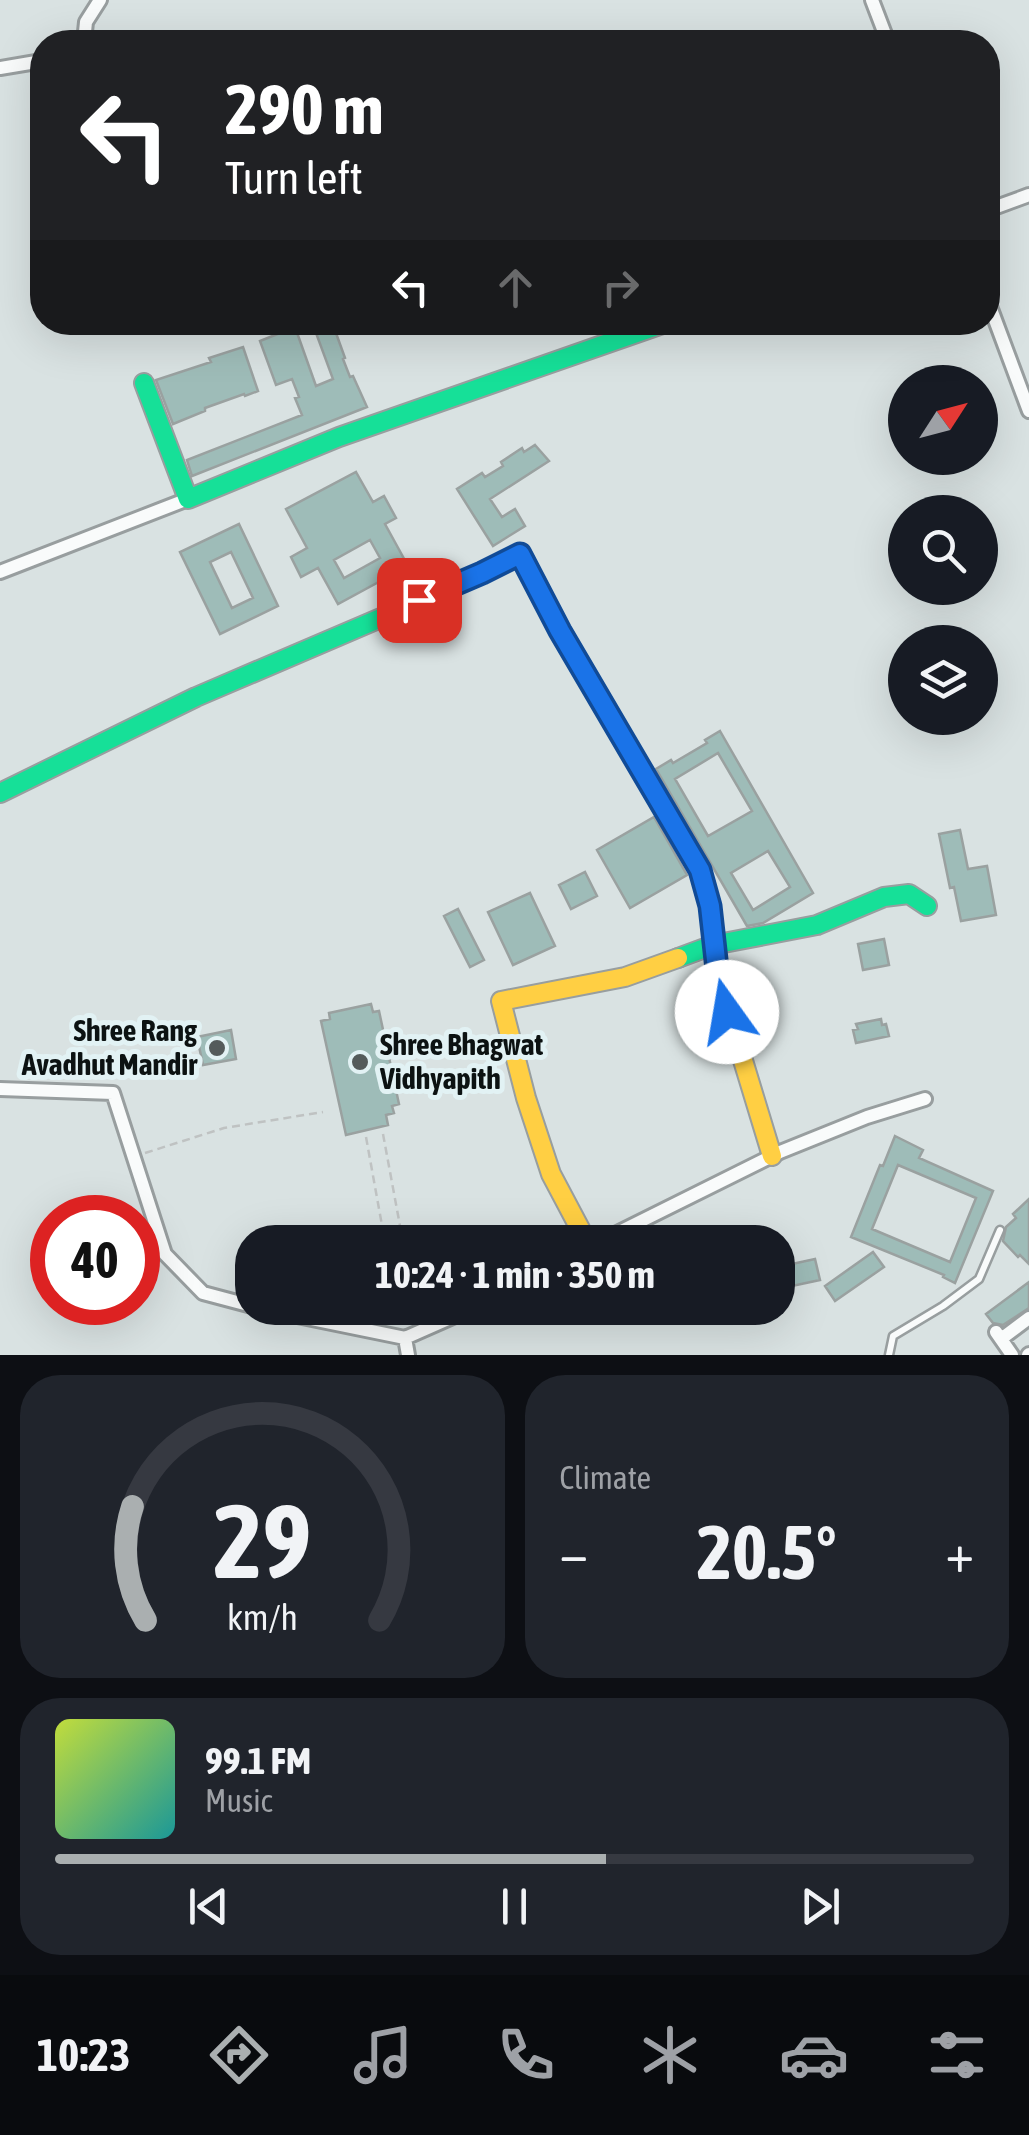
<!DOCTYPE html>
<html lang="en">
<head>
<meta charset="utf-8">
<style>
	body { margin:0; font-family:"Asap Condensed",sans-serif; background:#20242c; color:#f1f3f6; height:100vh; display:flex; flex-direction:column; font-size:38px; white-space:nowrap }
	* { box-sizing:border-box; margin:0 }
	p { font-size:32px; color:#9ea1a6 }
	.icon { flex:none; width:55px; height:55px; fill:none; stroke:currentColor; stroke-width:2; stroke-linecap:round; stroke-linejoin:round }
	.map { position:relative; height:1355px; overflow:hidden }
	.side { display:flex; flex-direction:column; gap:20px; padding:20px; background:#0d0f14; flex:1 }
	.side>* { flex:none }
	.hud { position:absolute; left:30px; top:30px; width:970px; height:305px; border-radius:40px; box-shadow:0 10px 40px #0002; background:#202124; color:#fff; overflow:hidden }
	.needle { width:65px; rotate:54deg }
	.controls { position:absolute; left:888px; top:365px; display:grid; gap:20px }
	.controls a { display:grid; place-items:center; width:110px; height:110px; border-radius:50%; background:#171b24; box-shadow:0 10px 40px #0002; font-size:50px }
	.speed { position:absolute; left:30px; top:1195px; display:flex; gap:20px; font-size:50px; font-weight:700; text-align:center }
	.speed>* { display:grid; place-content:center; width:130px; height:130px; border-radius:50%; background:#171b24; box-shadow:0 10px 40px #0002; line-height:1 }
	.speed .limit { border:15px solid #d22; background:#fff; color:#111 }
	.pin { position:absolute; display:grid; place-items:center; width:85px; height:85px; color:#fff; margin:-42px; border-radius:20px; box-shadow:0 5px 15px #0006 }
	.me { position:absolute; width:110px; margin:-55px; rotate:347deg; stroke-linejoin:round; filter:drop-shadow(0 0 8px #0008) }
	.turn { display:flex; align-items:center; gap:35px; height:210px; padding:0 30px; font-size:45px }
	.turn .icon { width:130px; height:130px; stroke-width:2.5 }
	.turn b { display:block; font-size:70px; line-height:85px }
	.lanes { display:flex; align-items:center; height:95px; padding:0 30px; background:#0003; justify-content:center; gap:50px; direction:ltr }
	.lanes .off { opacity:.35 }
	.big { font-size:75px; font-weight:700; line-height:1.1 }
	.side .card { flex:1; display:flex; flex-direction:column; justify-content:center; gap:15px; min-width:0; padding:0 35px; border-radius:40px; background:#20242c }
	.side .dial { align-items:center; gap:0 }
	.dial svg { height:260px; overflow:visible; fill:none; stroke:#363941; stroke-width:7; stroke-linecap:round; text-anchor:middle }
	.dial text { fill:#f1f3f6; stroke:none }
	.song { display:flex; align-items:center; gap:30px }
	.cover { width:120px; height:120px; border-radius:15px; background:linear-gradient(135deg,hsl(70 70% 55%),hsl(180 70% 35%)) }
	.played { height:10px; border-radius:5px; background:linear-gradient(90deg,#aaafb0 60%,#363941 60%) }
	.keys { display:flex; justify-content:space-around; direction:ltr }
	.heat { display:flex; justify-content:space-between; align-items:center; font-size:55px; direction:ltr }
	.side .tiles { flex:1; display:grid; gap:20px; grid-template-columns:1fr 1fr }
	.card:last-child { grid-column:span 2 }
	.trip { position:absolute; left:235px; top:1225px; width:560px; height:100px; border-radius:40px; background:#171b24; box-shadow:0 10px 40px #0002; font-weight:700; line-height:100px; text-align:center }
	.tab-bar { display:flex; height:160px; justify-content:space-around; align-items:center; background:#090b0e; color:#9ea1a6 }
	.tab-bar .icon { width:70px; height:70px }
	.tab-bar .on { color:#aaafb0 }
	.tab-bar b { font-size:45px; color:#f1f3f6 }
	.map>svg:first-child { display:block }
</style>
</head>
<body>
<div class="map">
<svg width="1029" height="1355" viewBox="0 0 1029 1355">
	<rect width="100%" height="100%" fill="#d9e2e2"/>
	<!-- building -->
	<path fill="#9ebcb8" stroke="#9aa1a0" stroke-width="2.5" fill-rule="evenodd" d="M312 322H332L345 358 343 359 350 377 353 376 367 407 192 476 187 460 302 415 295 398 299 397 292 379 276 385 260 341 295 327 316 386 333 379Z
		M243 347 258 391 245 396 244 394 205 408V411L173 424 156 380 211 362 209 358Z
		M535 445 549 461 490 499 502 517 515 509 525 526 493 546 457 489 482 473 485 477 503 466 501 462 522 448 524 452Z
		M356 472 373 502 384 496 396 518 385 524 408 566 338 604 318 568 301 577 291 557 307 548 286 509ZM370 540 380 558 344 578 334 560Z
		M239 524 278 606 220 634 180 552ZM231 552 253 598 232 608 210 562Z
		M720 731 813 893 763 923 747 926 656 769 671 760 673 763 707 743 705 740ZM718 753 752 811 708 836 675 779ZM768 851 790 887 753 910 731 873Z
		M654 817 687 875 630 908 597 850Z
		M960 830 968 869 987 866 996 915 961 921 954 887 950 888 939 834Z
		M585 872 597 896 571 909 559 885Z
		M530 893 555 946 513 965 488 912Z
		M458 909 484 960 470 967 444 916Z
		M884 939 889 965 863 970 858 944Z
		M371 1004 373 1012 379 1011 399 1104 392 1106 394 1113 386 1115 388 1125 346 1135 321 1021 330 1019 329 1013Z
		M881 1019 882 1025 886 1024 889 1036 856 1043 853 1030 858 1029 856 1024Z
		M231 1030 236 1059 203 1065 197 1037Z
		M895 1136 923 1150 919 1158 993 1191 955 1283 943 1277 944 1275 851 1237 880 1165 883 1166ZM898 1165 976 1198 950 1262 872 1229Z
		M1029 1199V1264L1020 1255 1018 1257 1003 1241 1006 1227 1016 1218 1013 1214Z
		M873 1252 884 1267 835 1301 825 1286Z
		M815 1259 820 1280 778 1289V1267Z
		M1029 1282V1308L1003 1325 993 1323 986 1314Z"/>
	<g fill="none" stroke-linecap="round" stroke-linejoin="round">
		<!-- lane casing -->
		<g stroke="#989e9f" stroke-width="11">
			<path id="lane" d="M889 1355 893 1336 943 1306 979 1279 1000 1230"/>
		</g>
		<!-- street casing -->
		<g stroke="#989e9f" stroke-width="18">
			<path id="street" d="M872 0 888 42
				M84 42 86 22 100 0
				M0 68 42 61
				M988 210 1029 195
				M988 301 1029 411
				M0 572 188 499
				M0 1089 113 1093 165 1254 203 1293 252 1306
				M599 1242 780 1152 867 1117 925 1099
				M258 1308 405 1338 473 1308
				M996 1332 1012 1355
				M405 1338 408 1355
				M1001 1339 1029 1318
				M1028 1355 1029 1354"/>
		</g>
		<!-- fast casing -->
		<g stroke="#989e9f" stroke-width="22">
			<path id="fast" d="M144 383 188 499 339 437 668 322
				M0 793 196 697 425 599 521 554 561 631 692 856
				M678 958 713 945 817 925 884 897 909 894 927 906"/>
		</g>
		<!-- slow casing -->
		<g stroke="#989e9f" stroke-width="22">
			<path id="slow" d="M692 856 700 870 710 907 718 978 772 1156
				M587 1242 551 1174 526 1098 501 1001 625 977 678 958"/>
		</g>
		<!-- path -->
		<path stroke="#bfc2c2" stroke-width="2.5" stroke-dasharray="8 5" stroke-linecap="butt" d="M383 1134 403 1242
			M366 1137 385 1242
			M145 1153 224 1128 323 1112
			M396 1308 407 1319 412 1308"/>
		<!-- lane -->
		<use href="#lane" stroke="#f9fbfb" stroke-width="6"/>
		<!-- street -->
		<use href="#street" stroke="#f9fbfb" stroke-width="12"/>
		<!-- fast -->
		<use href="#fast" stroke="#16e098" stroke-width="18"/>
		<!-- slow -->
		<use href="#slow" stroke="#ffcf43" stroke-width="18"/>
	</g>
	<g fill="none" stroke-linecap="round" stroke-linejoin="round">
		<!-- route casing -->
		<g stroke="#114b97" stroke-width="25">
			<path id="route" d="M419 600 482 573 520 554 560 631 700 870 710 906 718 978 727 1012"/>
		</g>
		<!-- route -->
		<use href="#route" stroke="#1a73e8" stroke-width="18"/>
	</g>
	<!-- markers -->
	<g fill="#545b5b" stroke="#e2f2f4" stroke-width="4">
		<circle cx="217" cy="1048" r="10"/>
		<circle cx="360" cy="1062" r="10"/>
	</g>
	<g text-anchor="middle" stroke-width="10" stroke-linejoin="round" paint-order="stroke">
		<!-- poi labels -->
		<g font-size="30" font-weight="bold" fill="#0c1212" stroke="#e2f2f4" text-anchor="end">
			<text x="197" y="1041">Shree Rang<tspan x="197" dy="34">Avadhut Mandir</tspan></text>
			<text x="380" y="1055" text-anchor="start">Shree Bhagwat<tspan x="380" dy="34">Vidhyapith</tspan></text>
		</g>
	</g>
</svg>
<div class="controls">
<a><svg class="needle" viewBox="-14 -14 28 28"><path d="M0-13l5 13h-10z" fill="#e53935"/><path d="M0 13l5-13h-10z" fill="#9ea1a6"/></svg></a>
<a><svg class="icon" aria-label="search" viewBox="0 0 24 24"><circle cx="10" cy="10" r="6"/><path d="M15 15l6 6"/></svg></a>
<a><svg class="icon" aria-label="layers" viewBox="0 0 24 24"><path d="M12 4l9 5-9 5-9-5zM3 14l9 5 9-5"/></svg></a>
</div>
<div class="speed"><div class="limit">40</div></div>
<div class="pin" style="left:419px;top:600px;background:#d93025"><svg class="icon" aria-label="arrive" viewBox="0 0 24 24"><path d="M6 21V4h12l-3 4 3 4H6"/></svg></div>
<svg class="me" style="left:727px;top:1012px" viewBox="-20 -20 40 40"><circle r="19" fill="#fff"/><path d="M0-13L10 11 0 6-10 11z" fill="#1a73e8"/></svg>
<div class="trip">10:24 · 1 min · 350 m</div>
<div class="hud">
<div class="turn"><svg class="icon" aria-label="left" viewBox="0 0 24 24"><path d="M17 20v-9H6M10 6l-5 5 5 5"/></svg><div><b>290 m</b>Turn left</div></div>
<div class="lanes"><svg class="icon" aria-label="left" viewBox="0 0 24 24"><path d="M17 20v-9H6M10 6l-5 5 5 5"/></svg><svg class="icon off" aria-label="ahead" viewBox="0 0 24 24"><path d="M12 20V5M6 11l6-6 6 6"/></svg><svg class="icon off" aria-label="right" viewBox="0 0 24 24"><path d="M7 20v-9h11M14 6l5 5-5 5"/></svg></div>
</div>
</div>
<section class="side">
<div class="tiles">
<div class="card dial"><svg viewBox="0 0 100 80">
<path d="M14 69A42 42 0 1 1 86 69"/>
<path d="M14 69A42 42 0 0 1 10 34" stroke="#aaafb0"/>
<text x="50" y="56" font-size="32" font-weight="700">29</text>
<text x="50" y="72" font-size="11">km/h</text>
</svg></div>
<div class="card"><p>Climate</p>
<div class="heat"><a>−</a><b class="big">20.5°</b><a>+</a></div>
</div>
<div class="card">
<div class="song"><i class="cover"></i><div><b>99.1 FM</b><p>Music</p></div></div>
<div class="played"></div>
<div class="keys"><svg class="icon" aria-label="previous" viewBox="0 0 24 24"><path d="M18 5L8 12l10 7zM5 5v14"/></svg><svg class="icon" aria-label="pause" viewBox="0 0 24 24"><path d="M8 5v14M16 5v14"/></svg><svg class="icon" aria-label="next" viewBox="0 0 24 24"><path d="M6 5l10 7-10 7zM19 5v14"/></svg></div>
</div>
</div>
</section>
<nav class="tab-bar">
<b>10:23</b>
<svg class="icon on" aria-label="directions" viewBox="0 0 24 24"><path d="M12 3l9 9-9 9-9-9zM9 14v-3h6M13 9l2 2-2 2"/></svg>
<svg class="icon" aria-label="music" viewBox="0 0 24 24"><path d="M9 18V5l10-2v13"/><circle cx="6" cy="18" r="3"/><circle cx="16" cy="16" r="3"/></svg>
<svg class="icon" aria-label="phone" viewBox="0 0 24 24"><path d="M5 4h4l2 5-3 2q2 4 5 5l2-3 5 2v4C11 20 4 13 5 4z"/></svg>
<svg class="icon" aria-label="climate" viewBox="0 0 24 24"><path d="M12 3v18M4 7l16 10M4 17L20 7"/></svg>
<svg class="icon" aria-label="car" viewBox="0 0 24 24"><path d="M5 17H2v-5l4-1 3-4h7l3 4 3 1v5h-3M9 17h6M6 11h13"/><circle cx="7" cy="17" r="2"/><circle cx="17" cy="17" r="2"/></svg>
<svg class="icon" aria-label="filters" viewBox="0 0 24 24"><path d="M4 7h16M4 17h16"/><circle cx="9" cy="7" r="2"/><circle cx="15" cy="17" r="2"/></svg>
</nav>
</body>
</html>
